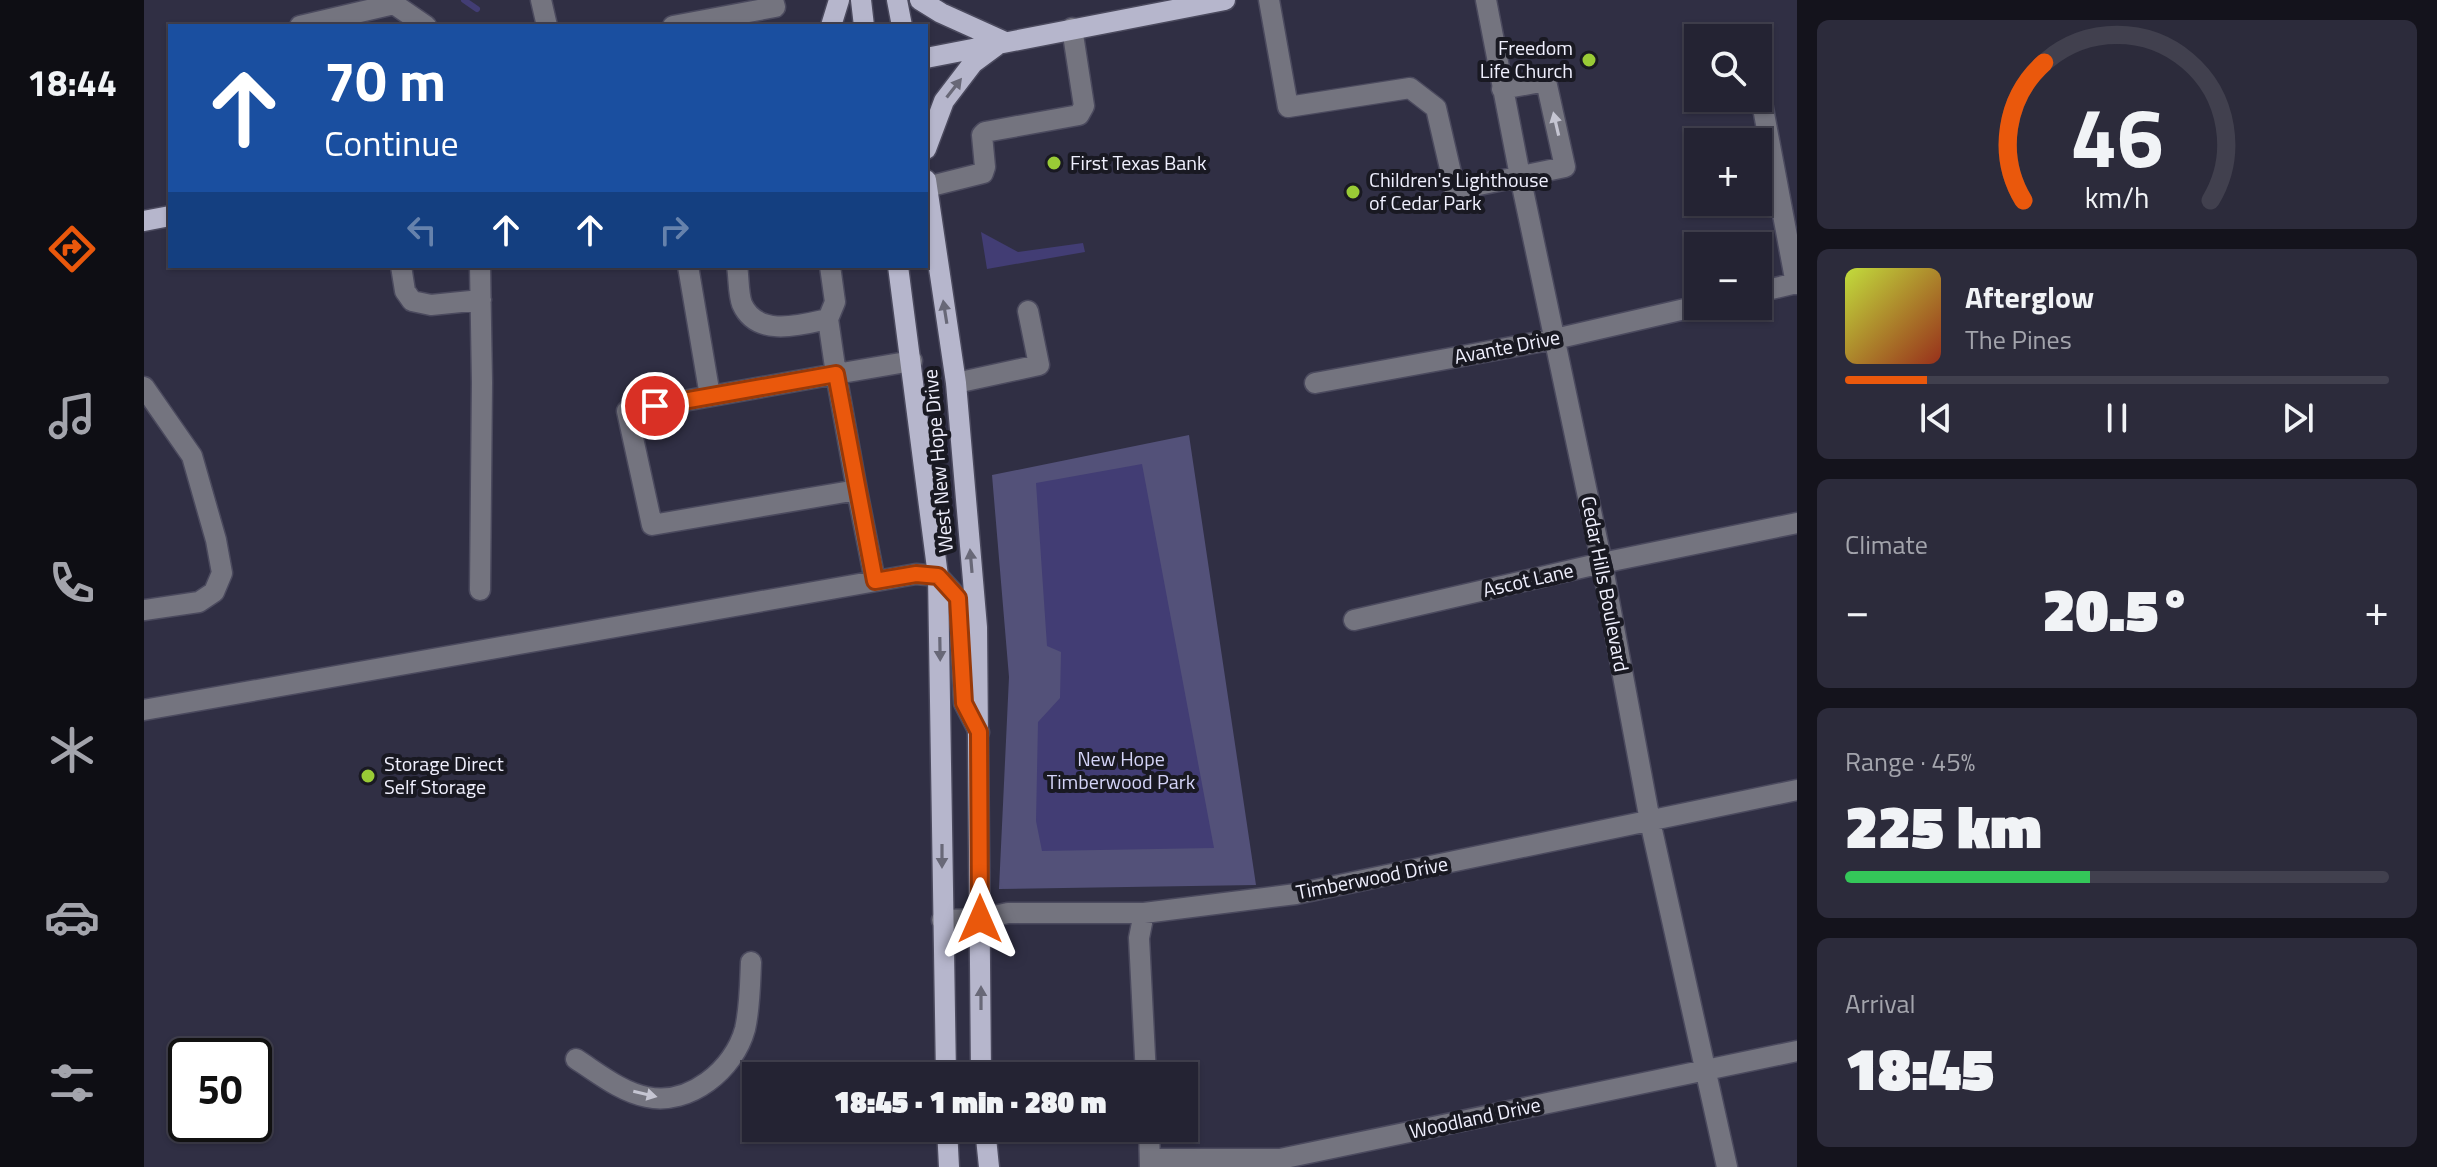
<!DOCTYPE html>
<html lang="en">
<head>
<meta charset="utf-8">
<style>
	body { margin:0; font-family:"Titillium Web",sans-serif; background:#2c2b3b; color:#f1f3f6; height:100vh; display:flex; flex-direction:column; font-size:30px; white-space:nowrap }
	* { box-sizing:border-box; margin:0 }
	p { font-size:26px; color:#a3a4ac }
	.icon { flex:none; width:44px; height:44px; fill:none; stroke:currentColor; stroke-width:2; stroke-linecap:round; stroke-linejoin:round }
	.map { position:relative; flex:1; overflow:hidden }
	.panel { display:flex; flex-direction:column; gap:20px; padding:20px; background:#14131c; width:640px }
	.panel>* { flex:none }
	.top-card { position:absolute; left:24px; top:24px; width:760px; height:244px; border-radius:0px; box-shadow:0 2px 6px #0004,0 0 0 2px #41404e; background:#1a4fa0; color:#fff; overflow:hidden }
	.controls { position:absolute; left:1540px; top:24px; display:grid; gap:16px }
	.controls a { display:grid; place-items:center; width:88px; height:88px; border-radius:0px; background:#242333; box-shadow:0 2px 6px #0004,0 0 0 2px #41404e; font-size:40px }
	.speed { position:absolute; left:24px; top:1038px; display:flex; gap:16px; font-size:40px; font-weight:700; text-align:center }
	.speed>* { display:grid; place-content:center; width:104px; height:104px; border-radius:50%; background:#242333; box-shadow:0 2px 6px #0004,0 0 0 2px #41404e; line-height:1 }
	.speed .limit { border:4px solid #111; border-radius:12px; background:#fff; color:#111 }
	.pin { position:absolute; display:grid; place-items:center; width:68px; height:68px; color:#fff; margin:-34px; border:4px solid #fff; border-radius:50%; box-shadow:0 2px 8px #0007 }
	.me { position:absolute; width:88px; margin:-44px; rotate:0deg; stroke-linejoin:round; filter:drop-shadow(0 0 6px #0008) }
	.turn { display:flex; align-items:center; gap:28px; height:168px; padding:0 24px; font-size:36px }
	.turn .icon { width:104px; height:104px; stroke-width:2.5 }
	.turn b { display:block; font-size:56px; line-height:68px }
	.lanes { display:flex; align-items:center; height:76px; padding:0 24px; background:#0003; justify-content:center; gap:40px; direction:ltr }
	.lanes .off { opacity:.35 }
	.big { font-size:60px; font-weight:800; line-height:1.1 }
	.panel .card { flex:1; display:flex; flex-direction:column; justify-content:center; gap:12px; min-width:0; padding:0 28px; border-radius:12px; background:#2c2b3b }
	.panel .dial { align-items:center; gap:0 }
	.dial svg { height:208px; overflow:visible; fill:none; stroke:#41404e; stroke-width:7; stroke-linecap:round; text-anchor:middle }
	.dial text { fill:#f1f3f6; stroke:none }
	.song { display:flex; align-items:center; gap:24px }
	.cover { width:96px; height:96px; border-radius:12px; background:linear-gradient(135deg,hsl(70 70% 55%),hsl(10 70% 35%)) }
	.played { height:8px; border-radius:4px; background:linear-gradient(90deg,#ea580c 15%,#41404e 15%) }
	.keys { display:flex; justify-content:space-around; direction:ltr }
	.heat { display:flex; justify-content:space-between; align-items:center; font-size:44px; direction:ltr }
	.charge { height:12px; border-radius:6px; background:linear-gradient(90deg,#34c759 45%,#41404e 0) }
	.trip { position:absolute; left:598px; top:1062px; width:456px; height:80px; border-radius:0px; background:#242333; box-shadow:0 2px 6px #0004,0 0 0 2px #41404e; font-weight:800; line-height:80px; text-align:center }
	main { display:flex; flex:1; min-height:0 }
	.dock { display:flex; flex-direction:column; width:144px; justify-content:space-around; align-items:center; background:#0e0e14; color:#a3a4ac }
	.dock .icon { width:56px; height:56px }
	.dock .current { color:#ea580c }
	.dock b { font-size:36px; color:#f1f3f6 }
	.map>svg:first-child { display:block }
</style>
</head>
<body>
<main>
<nav class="dock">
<b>18:44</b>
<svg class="icon current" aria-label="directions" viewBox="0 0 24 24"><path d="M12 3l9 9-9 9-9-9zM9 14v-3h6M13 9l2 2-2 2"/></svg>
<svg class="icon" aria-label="music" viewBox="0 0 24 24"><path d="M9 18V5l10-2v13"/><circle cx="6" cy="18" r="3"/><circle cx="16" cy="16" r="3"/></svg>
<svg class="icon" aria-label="phone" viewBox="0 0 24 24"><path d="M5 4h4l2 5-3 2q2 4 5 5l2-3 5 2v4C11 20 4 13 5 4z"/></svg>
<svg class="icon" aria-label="climate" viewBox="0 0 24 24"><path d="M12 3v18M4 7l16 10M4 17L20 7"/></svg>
<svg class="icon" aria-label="car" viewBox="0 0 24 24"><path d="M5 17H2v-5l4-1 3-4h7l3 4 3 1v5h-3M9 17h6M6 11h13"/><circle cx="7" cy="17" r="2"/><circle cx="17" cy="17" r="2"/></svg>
<svg class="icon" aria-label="filters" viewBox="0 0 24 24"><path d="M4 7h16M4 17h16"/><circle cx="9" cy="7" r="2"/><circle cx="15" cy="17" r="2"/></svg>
</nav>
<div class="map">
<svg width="1653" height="1167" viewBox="0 0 1653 1167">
	<rect width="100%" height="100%" fill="#302f44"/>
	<!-- green -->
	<path fill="#535179" d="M1045 435 1112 885 855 889 865 677 848 475Z"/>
	<!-- water -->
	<path fill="#423d74" d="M837 232 874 252 939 243 941 252 843 269Z
		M998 464 1070 848 898 851 892 821 894 722 916 698 917 652 903 646 892 483Z"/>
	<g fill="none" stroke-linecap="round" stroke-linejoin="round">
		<!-- stream -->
		<path stroke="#423d74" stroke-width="6" d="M320 0 333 9"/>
		<!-- minor casing -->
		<g stroke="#4b4a5e" stroke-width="23">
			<path id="minor" d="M397 0 403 26
				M1125 0 1144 107 1266 88 1292 108 1311 190 1421 167 1402 81 1358 89
				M1342 0 1376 176 1458 563 1506 821 1583 1167
				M156 26 250 4 282 26
				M529 26 631 7 629 0
				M1616 92 1652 284
				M783 187 839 173 841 167 838 135 841 132 935 115 940 106 928 28
				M257 266 261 291 268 301 287 305 337 300
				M544 266 566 396
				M593 266C595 277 594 293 598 304 613 338 657 325 684 319L692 374 483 411 508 525 713 490 692 374 768 361
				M1614 292 1653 283
				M684 319 691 302 686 266
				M812 383 895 365 884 311
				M1171 383 1411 339 1554 306
				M0 387 48 456 72 540 78 573 70 592 55 602 0 610
				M713 490 731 581
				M336 590 338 383 336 266
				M1210 620 1458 563 1653 523
				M0 710 772 574 794 576 814 598 820 703 835 732
				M1000 913 995 938 1002 1076
				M798 920 836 919 864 913H1000L1152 894 1653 790
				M432 1059C454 1073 477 1092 503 1097 545 1106 590 1070 601 1029 606 1007 606 985 607 962
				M1005 1128 1006 1167
				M1006 1159H1136L1653 1051"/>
		</g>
		<!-- major casing -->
		<g stroke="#4b4a5e" stroke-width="23">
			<path id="major" d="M717 0 720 26
				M753 0 758 26
				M776 0 797 13 859 41
				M687 26 695 0
				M782 58 1081 0
				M782 149 800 101 829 63 852 46
				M782 180 812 383 833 627 837 1076
				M0 221 26 216
				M754 266 794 576 802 1076
				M803 1128 805 1167
				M841 1128 845 1167"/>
		</g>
		<!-- minor -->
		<use href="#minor" stroke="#74747f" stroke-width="20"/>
		<!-- major -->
		<use href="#major" stroke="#b6b6cc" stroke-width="20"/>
	</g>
	<!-- one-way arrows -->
	<defs><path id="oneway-solid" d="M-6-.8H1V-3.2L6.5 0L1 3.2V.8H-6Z" transform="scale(2)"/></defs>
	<g fill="#686877">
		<use href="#oneway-solid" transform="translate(810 88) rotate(-52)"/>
		<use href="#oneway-solid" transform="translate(801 312) rotate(-99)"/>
		<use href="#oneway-solid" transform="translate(827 561) rotate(-95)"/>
		<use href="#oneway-solid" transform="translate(796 649) rotate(89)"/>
		<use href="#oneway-solid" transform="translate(798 856) rotate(90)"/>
		<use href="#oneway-solid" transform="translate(837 998) rotate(-90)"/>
	</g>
	<g fill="#c5c5d2">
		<use href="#oneway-solid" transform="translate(1412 124) rotate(-103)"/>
		<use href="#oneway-solid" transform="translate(501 1094) rotate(13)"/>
	</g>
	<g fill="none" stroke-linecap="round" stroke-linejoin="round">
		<!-- route casing -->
		<g stroke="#983908" stroke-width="20">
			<path id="route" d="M511 406 692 374 731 581 772 574 794 576 814 598 820 703 835 732 836 919"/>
		</g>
		<!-- route -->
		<use href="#route" stroke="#ea580c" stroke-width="14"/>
	</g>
	<!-- markers -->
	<g fill="#99cb36" stroke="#191922" stroke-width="3">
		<circle cx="1445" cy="60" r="8"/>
		<circle cx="910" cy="163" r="8"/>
		<circle cx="1209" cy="192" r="8"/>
		<circle cx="224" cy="776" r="8"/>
	</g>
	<g text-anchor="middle" stroke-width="8" stroke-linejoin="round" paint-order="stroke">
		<!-- poi labels -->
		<g font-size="20" fill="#f0f0fe" stroke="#191922" text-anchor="start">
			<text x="1429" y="55" text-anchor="end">Freedom<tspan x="1429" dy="23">Life Church</tspan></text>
			<text x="926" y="170">First Texas Bank</text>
			<text x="1225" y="187">Children's Lighthouse<tspan x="1225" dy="23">of Cedar Park</tspan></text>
			<text x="240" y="771">Storage Direct<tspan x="240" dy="23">Self Storage</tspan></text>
		</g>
		<!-- street labels -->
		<g font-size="20" fill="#f0f0fe" stroke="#191922">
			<text transform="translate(1363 347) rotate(-11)" y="7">Avante Drive</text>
			<text transform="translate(794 461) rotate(-95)" y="7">West New Hope Drive</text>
			<text transform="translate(1384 580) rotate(-13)" y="7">Ascot Lane</text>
			<text transform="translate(1461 584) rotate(79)" y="7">Cedar Hills Boulevard</text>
			<text transform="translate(1228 878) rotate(-11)" y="7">Timberwood Drive</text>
			<text transform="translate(1331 1118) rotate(-12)" y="7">Woodland Drive</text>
		</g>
		<!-- park labels -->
		<g font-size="20" fill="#d4d4f7" stroke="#191922">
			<text x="977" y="766">New Hope<tspan x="977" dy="23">Timberwood Park</tspan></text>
		</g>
	</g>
</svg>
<div class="controls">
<a><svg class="icon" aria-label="search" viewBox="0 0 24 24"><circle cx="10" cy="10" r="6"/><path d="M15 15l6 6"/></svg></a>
<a>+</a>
<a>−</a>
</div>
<div class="speed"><div class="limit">50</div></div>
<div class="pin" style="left:511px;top:406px;background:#d93025"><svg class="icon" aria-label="arrive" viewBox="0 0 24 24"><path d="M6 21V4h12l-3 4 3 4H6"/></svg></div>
<svg class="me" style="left:836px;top:919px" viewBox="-20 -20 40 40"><path d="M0-17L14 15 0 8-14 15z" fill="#ea580c" stroke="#fff" stroke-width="4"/></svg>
<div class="trip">18:45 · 1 min · 280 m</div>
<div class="top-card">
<div class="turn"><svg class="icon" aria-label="ahead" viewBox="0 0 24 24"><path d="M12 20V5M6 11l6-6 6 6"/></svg><div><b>70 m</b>Continue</div></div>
<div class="lanes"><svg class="icon off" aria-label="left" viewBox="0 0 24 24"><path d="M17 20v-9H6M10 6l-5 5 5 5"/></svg><svg class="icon" aria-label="ahead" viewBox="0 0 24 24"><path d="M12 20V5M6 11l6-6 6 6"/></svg><svg class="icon" aria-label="ahead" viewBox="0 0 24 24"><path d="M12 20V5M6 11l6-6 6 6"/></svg><svg class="icon off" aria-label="right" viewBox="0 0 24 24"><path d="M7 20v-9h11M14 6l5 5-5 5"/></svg></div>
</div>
</div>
<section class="panel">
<div class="card dial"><svg viewBox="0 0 100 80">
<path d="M14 69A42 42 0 1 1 86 69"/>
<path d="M14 69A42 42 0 0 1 22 16" stroke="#ea580c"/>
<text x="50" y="56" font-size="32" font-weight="700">46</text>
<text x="50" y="72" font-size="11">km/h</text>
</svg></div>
<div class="card">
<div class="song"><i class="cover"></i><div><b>Afterglow</b><p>The Pines</p></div></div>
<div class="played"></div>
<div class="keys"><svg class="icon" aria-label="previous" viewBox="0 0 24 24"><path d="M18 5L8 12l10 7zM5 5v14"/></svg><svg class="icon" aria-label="pause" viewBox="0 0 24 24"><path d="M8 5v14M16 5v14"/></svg><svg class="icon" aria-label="next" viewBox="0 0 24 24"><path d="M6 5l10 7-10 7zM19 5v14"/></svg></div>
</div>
<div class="card"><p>Climate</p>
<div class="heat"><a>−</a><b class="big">20.5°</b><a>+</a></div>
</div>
<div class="card"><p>Range · 45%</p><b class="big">225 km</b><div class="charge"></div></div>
<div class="card"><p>Arrival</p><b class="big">18:45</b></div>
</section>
</main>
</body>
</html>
